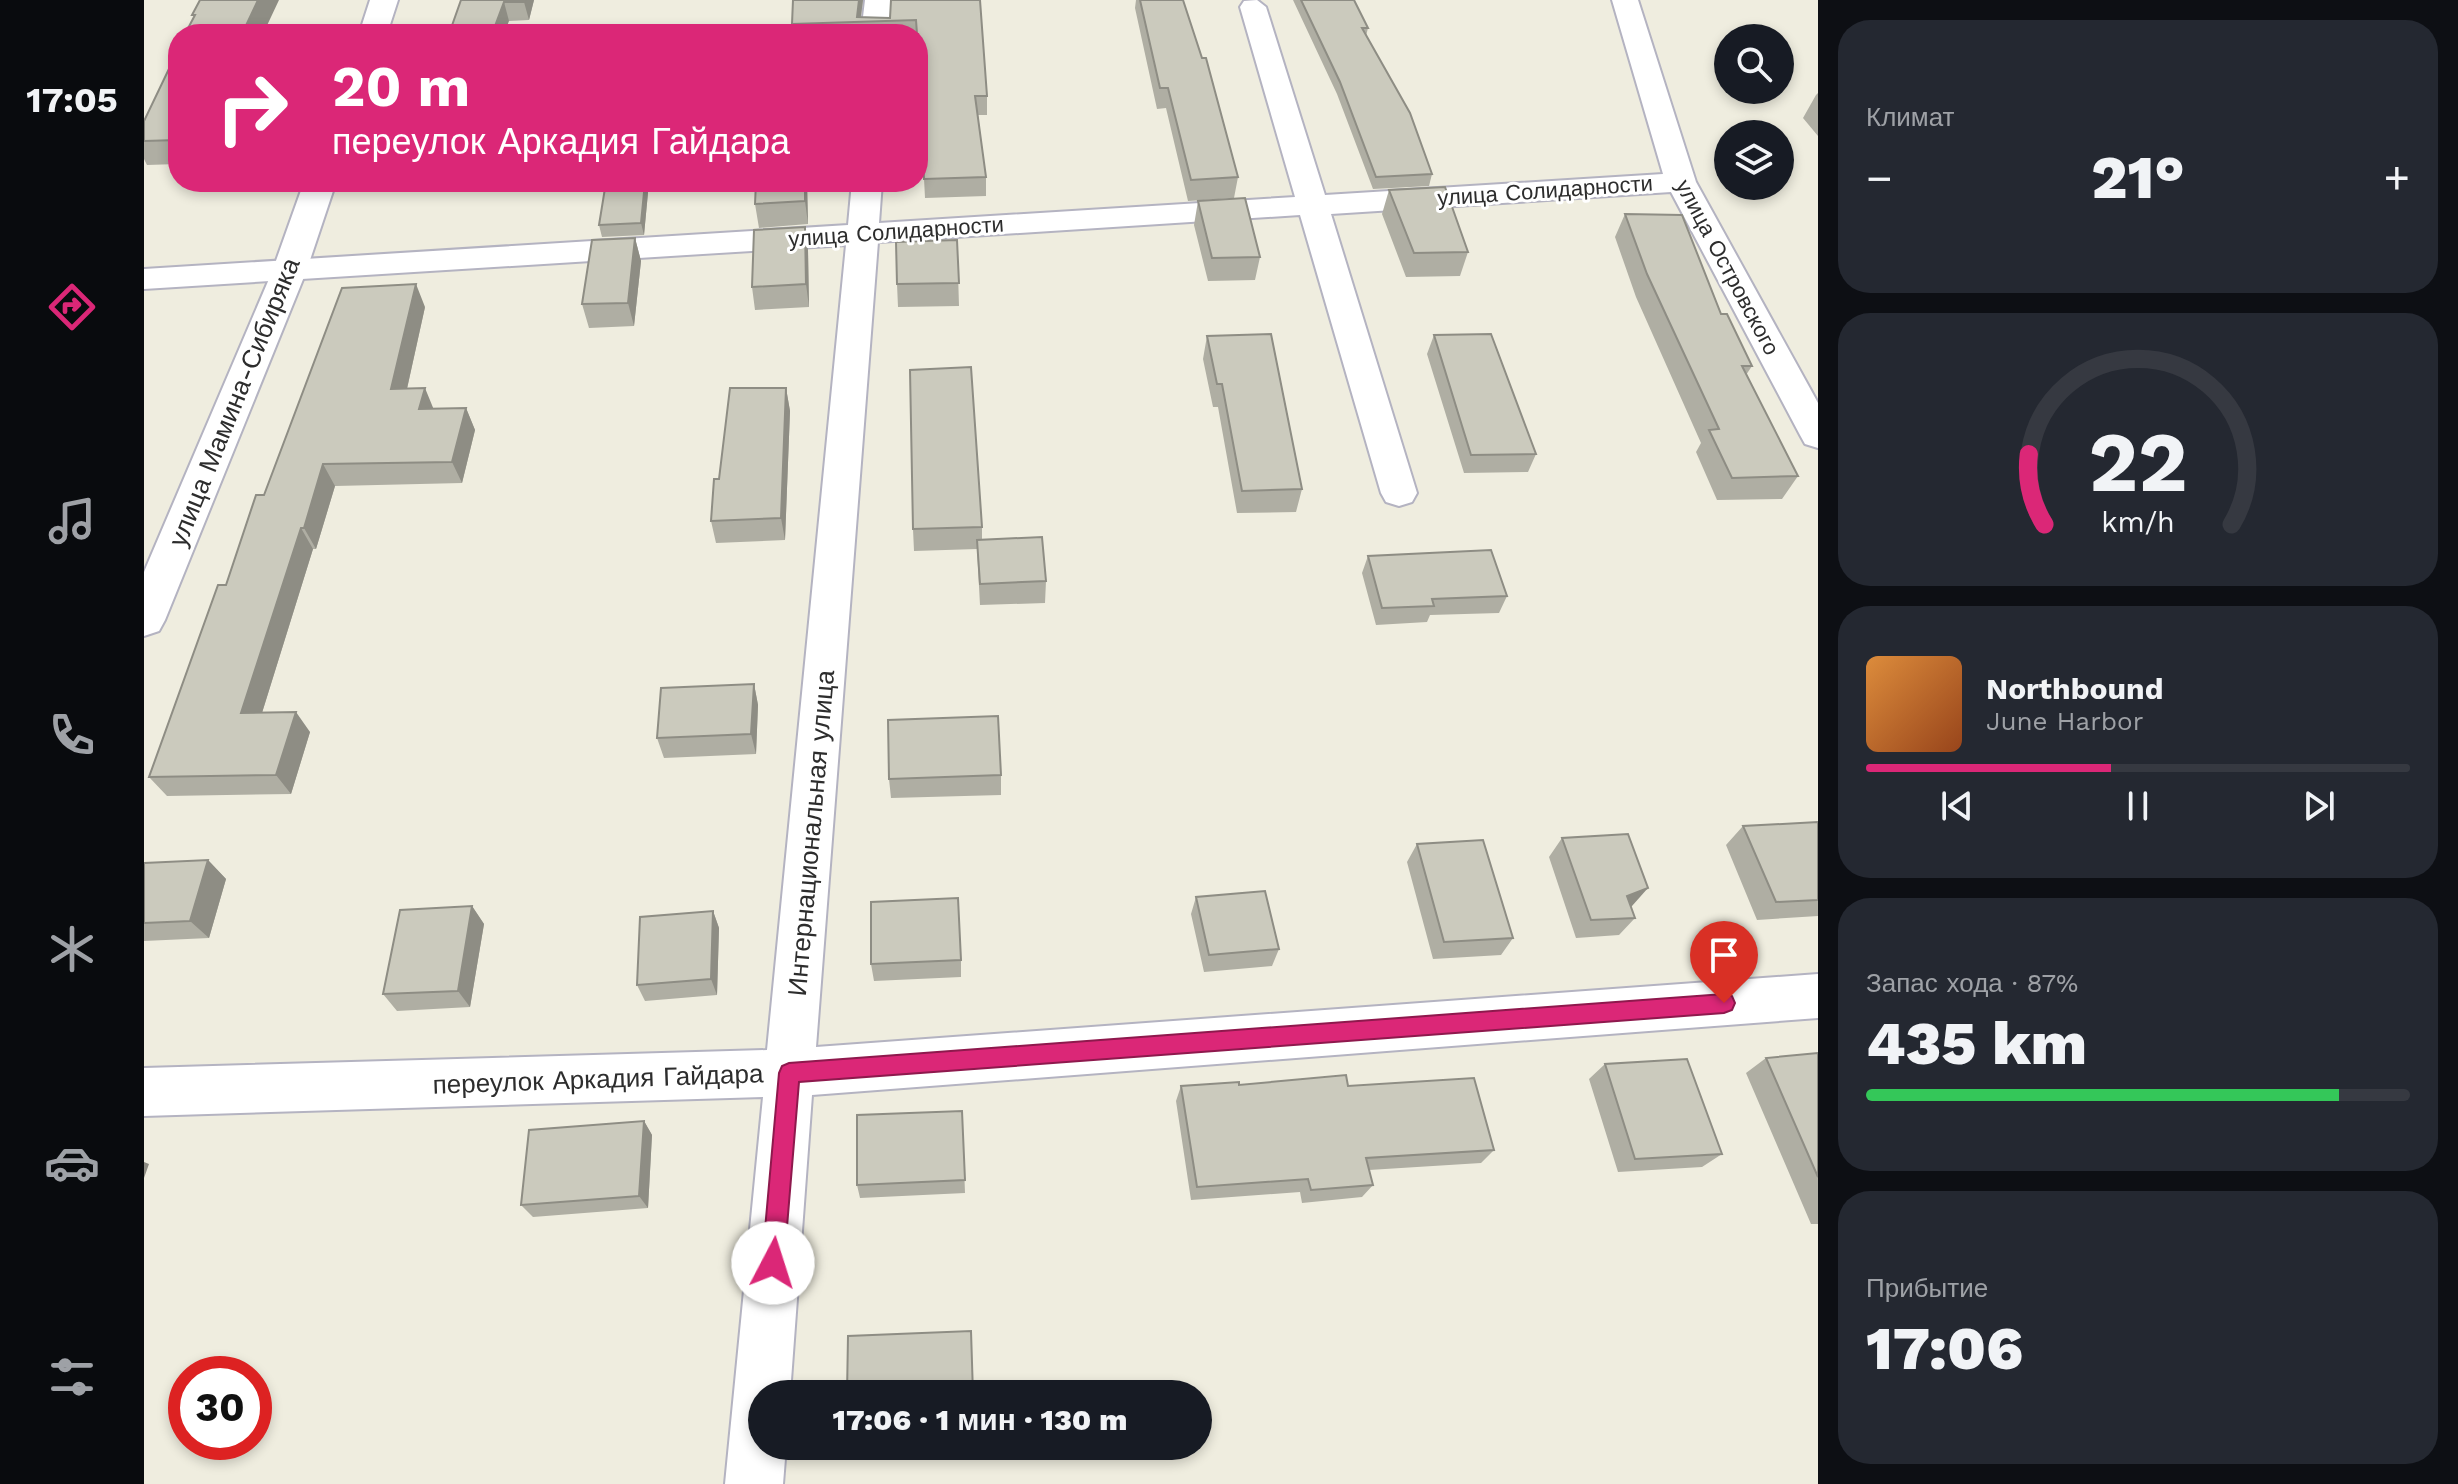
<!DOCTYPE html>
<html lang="ru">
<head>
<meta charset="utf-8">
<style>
	body { margin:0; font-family:"Work Sans",sans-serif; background:#242831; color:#f1f3f6; height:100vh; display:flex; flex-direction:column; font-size:30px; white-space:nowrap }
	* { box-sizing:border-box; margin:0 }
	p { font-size:26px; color:#9ea1a6 }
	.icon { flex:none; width:44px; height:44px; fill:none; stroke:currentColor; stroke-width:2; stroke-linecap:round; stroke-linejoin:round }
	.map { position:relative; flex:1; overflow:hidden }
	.sheet { display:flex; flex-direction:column; gap:20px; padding:20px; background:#0d0f14; width:640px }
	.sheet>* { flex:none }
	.guide { position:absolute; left:24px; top:24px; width:760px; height:168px; border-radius:32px; box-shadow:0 4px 12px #0003; background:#db2777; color:#fff; overflow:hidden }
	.buttons { position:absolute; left:1570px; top:24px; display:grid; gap:16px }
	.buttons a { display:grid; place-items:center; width:80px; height:80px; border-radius:50%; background:#171b24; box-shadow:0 4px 12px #0003; font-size:40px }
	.speed { position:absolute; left:24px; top:1356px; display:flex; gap:16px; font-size:40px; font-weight:700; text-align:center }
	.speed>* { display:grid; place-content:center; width:104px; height:104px; border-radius:50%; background:#171b24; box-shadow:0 4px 12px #0003; line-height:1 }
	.speed .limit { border:12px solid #d22; background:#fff; color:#111 }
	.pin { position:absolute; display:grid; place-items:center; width:68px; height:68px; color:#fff; margin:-82px -34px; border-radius:50% 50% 50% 0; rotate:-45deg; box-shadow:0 0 8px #0007 }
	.pin .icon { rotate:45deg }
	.me { position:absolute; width:88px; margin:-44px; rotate:5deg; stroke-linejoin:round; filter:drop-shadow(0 0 6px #0008) }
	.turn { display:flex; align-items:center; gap:28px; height:168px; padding:0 32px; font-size:36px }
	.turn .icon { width:104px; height:104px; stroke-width:2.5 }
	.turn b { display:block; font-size:56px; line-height:68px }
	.big { font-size:60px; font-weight:800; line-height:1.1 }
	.sheet .widget { flex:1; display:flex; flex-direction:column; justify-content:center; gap:12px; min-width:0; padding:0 28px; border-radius:32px; background:#242831 }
	.sheet .dial { align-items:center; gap:0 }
	.dial svg { height:208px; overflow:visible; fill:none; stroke:#363941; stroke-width:7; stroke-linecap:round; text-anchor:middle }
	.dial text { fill:#f1f3f6; stroke:none }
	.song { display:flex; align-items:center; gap:24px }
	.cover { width:96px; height:96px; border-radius:12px; background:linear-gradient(135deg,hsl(30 70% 55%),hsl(20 70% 35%)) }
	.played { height:8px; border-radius:4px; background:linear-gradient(90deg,#db2777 45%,#363941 45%) }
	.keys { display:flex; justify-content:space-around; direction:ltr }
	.heat { display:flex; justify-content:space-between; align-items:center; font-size:44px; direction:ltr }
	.charge { height:12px; border-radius:6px; background:linear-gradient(90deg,#34c759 87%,#363941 0) }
	.trip { position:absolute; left:604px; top:1380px; width:464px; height:80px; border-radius:40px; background:#171b24; box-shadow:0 4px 12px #0003; font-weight:800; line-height:80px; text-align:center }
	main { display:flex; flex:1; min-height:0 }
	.tabs { display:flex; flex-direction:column; width:144px; justify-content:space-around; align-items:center; background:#090b0e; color:#9ea1a6 }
	.tabs .icon { width:56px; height:56px }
	.tabs .active { color:#db2777 }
	.tabs b { font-size:36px; color:#f1f3f6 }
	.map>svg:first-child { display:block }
</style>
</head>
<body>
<main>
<nav class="tabs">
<b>17:05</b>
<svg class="icon active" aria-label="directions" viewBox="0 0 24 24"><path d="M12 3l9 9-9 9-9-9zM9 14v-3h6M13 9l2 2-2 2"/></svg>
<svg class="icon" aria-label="music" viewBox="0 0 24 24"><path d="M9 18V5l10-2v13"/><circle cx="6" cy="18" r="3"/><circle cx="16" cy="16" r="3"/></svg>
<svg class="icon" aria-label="phone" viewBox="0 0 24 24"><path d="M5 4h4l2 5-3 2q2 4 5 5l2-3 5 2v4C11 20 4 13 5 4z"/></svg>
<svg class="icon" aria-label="climate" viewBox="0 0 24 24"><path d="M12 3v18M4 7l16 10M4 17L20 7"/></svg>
<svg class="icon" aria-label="car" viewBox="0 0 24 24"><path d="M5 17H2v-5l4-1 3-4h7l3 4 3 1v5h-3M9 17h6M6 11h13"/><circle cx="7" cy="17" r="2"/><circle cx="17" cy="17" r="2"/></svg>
<svg class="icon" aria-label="filters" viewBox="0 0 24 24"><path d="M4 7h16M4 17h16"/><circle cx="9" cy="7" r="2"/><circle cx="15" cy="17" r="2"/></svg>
</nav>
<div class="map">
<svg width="1674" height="1484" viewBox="0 0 1674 1484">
	<rect width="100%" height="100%" fill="#efeddf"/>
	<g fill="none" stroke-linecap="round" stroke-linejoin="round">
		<!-- street casing -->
		<g stroke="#b4b3c1" stroke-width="4">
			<path id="street" d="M721 0H747L745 34H717Z
				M1113 0 1122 7 1181 195 1519 174 1468 0H1494L1552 182 1674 403V448L1661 444 1656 435 1527 192 1187 214 1273 493 1268 502 1255 506 1242 502 1237 493 1156 215 734 242 672 1047 1674 974V1018L668 1095 646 1394H618V1446H642L639 1484H581L619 1097 0 1116V1068L623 1050 702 245 0 289V269L704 225 708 182H738L735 223 1151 197 1096 7 1100 1Z"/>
		</g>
		<!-- secondary casing -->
		<g stroke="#b4b3c1" stroke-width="4">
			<path id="secondary" d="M226 0H254L243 34H215Z
				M160 182H192L162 272 21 620 15 631 0 636V572L128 272Z"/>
		</g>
		<!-- street -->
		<use href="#street" fill="#fff" fill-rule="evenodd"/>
		<!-- secondary -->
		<use href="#secondary" fill="#fff" fill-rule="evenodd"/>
	</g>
	<!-- wall -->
	<path fill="#afaea3" d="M317 0H390L385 20 365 21Z
		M649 0H719L717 17 746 18 836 0 843 96V115H834L842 177V196L781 198 774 60V34H649L648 24Z
		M992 0H1039L1094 177 1090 198 1044 201 1022 108 1013 109 991 8Z
		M1149 0H1210L1224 28 1222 36 1288 174 1285 186 1229 189 1193 94Z
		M34 50V164L3 165 0 159V121Z
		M1674 93V136L1659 118 1672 95Z
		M505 182 500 235 458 237 455 225Z
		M663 182 664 224 615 228 611 204Z
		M1245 190 1324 252 1316 276 1262 277 1238 214Z
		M1054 201 1116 257 1111 280 1064 281 1050 225Z
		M1481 214 1577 314 1608 366 1602 375 1654 476 1638 499 1573 500 1552 452 1557 443 1492 297 1471 237Z
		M491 238 497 261 490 326 445 328 438 304Z
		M813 240 815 306 754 307 753 284Z
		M664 250 665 307 611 310 608 287Z
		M281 307 263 389 290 409 322 408 331 430 318 483 191 486 172 549H169L118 713 166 732 147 794 23 796 5 777 120 495Z
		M1290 335 1392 454 1384 472 1320 473 1283 354Z
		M1063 336 1158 489 1152 512 1093 513 1074 407H1069L1059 359Z
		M642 388 646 411 641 540 572 543 567 521 575 479Z
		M838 527V539L902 581 901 603 836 605 833 549 770 551 769 529Z
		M1224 556 1363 596 1355 613 1286 615 1283 622 1232 625 1218 573Z
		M610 684 614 705 612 754 520 758 513 738Z
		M857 775V795L747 798 745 779Z
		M1674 822V916L1613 920 1582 845 1599 826Z
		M1418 838 1488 906 1487 907 1491 918 1475 935 1432 938 1405 857Z
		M1273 844 1369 938 1357 955 1289 959 1263 862Z
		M64 860 82 879 65 938 0 941V863Z
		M1052 897 1135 949 1128 966 1060 972 1047 914Z
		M328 906 340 924 326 1007 253 1011 239 994Z
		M569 911 575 928 573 995 501 1001 493 985Z
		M817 960V977L730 981 727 964Z
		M1674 1053V1224H1667L1602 1073 1622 1058Z
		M1461 1064 1578 1154 1558 1167 1474 1172 1445 1079Z
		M1095 1085 1204 1086 1350 1150 1337 1163 1225 1170 1229 1185 1218 1197 1158 1203 1156 1192 1047 1200 1032 1101 1037 1086Z
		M818 1111 821 1193 716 1198 713 1185Z
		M500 1121 508 1135 504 1208 389 1217 377 1205Z"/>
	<!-- shaded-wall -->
	<path fill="#8e8d84" d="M114 0H135L119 34H98Z
		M381 0H390L385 20 380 2Z
		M715 0H719L716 22 713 17Z
		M360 2 365 21 360 34H348Z
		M501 182H505L500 235 497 223Z
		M661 182H663L664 224 661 201Z
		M661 227 664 250 665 307 662 284Z
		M491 238 497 261 490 326 484 303Z
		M272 284 281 307 258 411 247 389Z
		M281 388 290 410 275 409Z
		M642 388 646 411 641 540 637 518Z
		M322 408 331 430 318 483 308 462Z
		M179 464 191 486 172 549 160 528Z
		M157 528 169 549 112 732 97 713Z
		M610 684 614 705 612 754 607 734Z
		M152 712 166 732 147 794 132 775Z
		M64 860 82 879 65 938 46 921Z
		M1504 888 1488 906 1468 914 1483 896Z
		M328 906 340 924 326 1007 314 991Z
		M569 911 575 928 573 995 567 979Z
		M500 1121 508 1135 504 1208 495 1196Z
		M0 1162 5 1164 0 1178Z"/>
	<!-- building -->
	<path fill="#cbcabd" stroke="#8e8d84" stroke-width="2" d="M56 0H114L98 34H41L51 15H48Z
		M317 0H381L380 2H360L348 34H305Z
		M649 0H715L713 17 746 18 747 0H836L843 96H831L842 177 780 179 774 34H773L772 20 648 24Z
		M996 0H1039L1058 58H1062L1094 177 1047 180 1024 88H1016Z
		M1157 0H1210L1224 28H1218L1266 113 1288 174 1232 177 1196 82Z
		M34 50V140L0 141V121Z
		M462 182H501L497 223 455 225Z
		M612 182H661V201L611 204Z
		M1301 187 1324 252 1270 253 1245 190Z
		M1101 198 1116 257 1068 258 1054 201Z
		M1481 214 1538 215 1577 314H1583L1608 366H1598L1654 476 1588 478 1565 430 1575 429 1503 274Z
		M661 227 662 284 608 287 610 230Z
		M491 238 484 303 438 304 448 240Z
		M813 240 815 283 753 284 752 242Z
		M272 284 247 389 281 388 275 409 322 408 308 462 179 464 160 528H157L97 713 152 712 132 775 5 777 74 585H82L112 495H120L198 288Z
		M1127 334 1158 489 1098 491 1078 384H1073L1063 336Z
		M1347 334 1392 454 1327 455 1290 335Z
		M827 367 838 527 769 529 766 370Z
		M586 388H642L637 518 567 521 570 479H575Z
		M898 537 902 581 836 584 833 540Z
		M1347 550 1363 596 1288 599 1290 606 1238 608 1224 556Z
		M610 684 607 734 513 738 517 688Z
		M854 716 857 775 745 779 744 720Z
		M1674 822V900L1632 902 1599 826Z
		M1484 834 1504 888 1483 896 1491 918 1447 920 1418 838Z
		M1339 840 1369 938 1300 942 1273 844Z
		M64 860 46 921 0 923V863Z
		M1121 891 1135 949 1065 955 1052 897Z
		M814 898 817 960 727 964V902Z
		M328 906 314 991 239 994 256 910Z
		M569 911 567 979 493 985 496 917Z
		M1674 1053V1177L1622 1058Z
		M1543 1059 1578 1154 1491 1159 1461 1064Z
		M1202 1075 1204 1086 1330 1078 1350 1150 1222 1158 1229 1185 1167 1190 1164 1179 1053 1187 1037 1086 1095 1082V1085Z
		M818 1111 821 1180 713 1185V1115Z
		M500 1121 495 1196 377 1205 385 1130Z
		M827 1331 829 1394H703L704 1336Z"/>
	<!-- route -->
	<path fill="#db2777" stroke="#8e194d" stroke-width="2" d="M1580 994 1588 996 1591 1003 1588 1010 1580 1013 655 1082 640 1263 637 1271 629 1274 621 1271 618 1263 635 1073 638 1066 645 1063Z"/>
	<g text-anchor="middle" stroke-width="6" stroke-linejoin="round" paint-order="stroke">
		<!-- far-street labels -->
		<g font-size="22" fill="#2d2d2d" stroke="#fff">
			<text transform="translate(1401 190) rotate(-4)" y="8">улица Солидарности</text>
			<text transform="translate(752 231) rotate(-4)" y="8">улица Солидарности</text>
			<text transform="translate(1584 267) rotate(62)" y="8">улица Островского</text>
		</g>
		<!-- street labels -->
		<g font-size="26" fill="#2d2d2d" stroke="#fff">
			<text transform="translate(90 402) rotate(-68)" y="9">улица Мамина-Сибиряка</text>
			<text transform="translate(667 833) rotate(-85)" y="9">Интернациональная улица</text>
			<text transform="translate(454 1079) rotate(-2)" y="9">переулок Аркадия Гайдара</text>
		</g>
	</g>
</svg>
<div class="buttons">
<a><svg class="icon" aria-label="search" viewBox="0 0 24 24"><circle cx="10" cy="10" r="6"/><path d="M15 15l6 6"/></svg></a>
<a><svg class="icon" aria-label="layers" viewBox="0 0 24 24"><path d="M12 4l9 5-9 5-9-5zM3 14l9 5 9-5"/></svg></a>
</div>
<div class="speed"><div class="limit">30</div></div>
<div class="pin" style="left:1580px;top:1003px;background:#d93025"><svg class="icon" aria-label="arrive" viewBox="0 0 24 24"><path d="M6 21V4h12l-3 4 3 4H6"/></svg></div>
<svg class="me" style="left:629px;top:1263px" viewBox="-20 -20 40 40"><circle r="19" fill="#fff"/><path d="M0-13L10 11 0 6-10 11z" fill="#db2777"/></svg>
<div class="trip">17:06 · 1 мин · 130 m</div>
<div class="guide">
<div class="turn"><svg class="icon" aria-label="right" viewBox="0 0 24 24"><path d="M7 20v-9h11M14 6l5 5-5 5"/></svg><div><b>20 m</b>переулок Аркадия Гайдара</div></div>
</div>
</div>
<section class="sheet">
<div class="widget"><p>Климат</p>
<div class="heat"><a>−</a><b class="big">21°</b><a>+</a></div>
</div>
<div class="widget dial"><svg viewBox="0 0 100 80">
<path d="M14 69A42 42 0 1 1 86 69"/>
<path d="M14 69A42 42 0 0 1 8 42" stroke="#db2777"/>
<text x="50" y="56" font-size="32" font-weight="700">22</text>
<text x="50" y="72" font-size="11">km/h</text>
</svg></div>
<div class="widget">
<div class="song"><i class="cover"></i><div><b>Northbound</b><p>June Harbor</p></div></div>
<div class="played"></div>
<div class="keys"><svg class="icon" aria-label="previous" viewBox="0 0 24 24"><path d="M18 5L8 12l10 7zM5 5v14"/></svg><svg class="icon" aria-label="pause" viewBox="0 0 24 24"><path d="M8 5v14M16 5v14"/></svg><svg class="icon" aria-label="next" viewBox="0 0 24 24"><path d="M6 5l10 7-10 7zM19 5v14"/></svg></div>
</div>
<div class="widget"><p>Запас хода · 87%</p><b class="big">435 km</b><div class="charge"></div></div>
<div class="widget"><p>Прибытие</p><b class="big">17:06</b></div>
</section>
</main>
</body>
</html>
